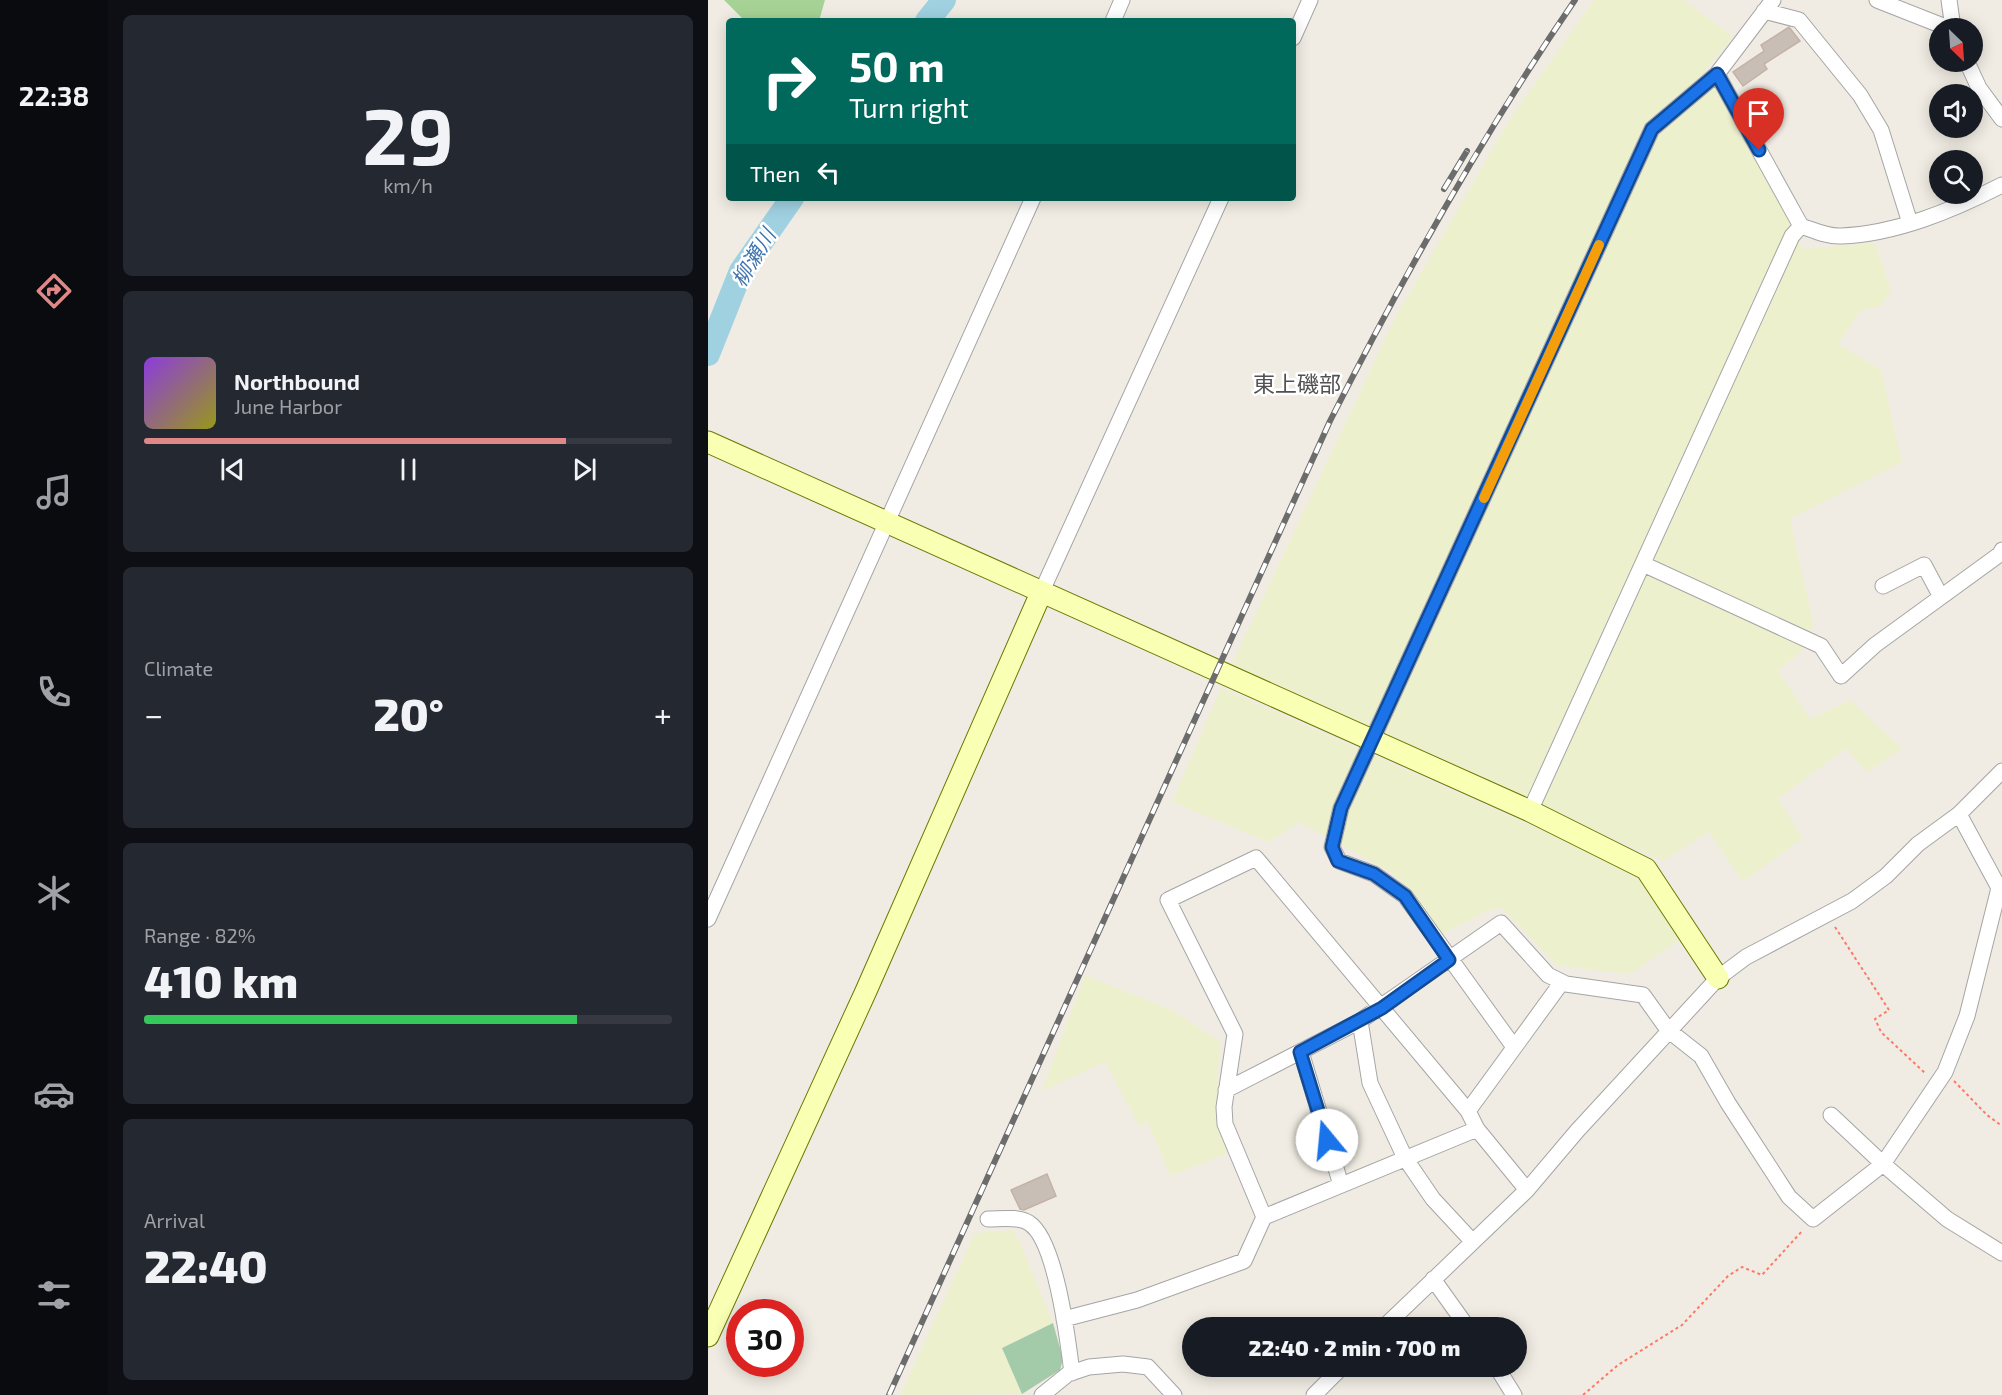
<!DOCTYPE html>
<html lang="en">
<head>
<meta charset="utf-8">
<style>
	body { margin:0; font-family:"Exo 2","Noto Sans JP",sans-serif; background:#242831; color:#f1f3f6; height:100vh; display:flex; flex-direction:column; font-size:22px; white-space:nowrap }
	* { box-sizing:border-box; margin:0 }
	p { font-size:20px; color:#9ea1a6 }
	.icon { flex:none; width:33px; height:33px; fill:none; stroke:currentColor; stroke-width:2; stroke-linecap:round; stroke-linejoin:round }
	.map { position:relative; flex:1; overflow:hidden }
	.side { display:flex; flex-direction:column; gap:15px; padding:15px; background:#0d0f14; width:600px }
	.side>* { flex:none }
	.hud { position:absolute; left:18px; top:18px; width:570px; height:183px; border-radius:6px; box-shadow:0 3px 15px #0003; background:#00695c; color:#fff; overflow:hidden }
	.needle { width:39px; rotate:155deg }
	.fabs { position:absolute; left:1221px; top:18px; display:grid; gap:12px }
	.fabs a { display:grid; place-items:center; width:54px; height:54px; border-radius:50%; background:#171b24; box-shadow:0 3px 15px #0003; font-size:30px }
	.speed { position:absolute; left:18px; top:1299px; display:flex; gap:12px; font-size:30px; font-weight:700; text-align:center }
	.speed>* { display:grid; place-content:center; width:78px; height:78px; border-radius:50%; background:#171b24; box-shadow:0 3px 15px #0003; line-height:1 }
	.speed .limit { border:9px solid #d22; background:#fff; color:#111 }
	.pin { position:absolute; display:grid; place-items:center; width:51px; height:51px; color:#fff; margin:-62px -26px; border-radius:50% 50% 50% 0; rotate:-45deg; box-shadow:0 0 6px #0007 }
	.pin .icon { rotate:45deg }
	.me { position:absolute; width:66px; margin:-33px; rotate:343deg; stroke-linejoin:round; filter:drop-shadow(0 0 4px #0008) }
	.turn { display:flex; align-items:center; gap:21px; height:126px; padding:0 24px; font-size:27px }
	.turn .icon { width:78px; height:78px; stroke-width:2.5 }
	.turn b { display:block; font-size:42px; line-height:51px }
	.then { display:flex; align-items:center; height:57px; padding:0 24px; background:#0003; gap:12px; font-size:22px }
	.big { font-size:45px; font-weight:800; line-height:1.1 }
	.side .widget { flex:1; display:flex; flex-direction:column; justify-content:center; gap:9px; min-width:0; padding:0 21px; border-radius:9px; background:#242831 }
	.side .dial { align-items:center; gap:0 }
	.dial b { font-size:78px; line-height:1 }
	.song { display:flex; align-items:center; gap:18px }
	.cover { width:72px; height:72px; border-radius:9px; background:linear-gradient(135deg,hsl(270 70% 55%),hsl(60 70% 35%)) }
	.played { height:6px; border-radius:3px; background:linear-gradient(90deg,#e08787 80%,#363941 80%) }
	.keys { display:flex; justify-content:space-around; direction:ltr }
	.heat { display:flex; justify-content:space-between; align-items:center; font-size:33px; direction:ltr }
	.charge { height:9px; border-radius:4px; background:linear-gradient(90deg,#34c759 82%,#363941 0) }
	.trip { position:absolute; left:474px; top:1317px; width:345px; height:60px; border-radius:30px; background:#171b24; box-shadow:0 3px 15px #0003; font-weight:800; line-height:60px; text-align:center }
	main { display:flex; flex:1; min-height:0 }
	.tabs { display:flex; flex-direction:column; width:108px; justify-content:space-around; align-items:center; background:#090b0e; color:#9ea1a6 }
	.tabs .icon { width:42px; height:42px }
	.tabs .current { color:#e08787 }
	.tabs b { font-size:27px; color:#f1f3f6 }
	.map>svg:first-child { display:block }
</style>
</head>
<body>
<main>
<nav class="tabs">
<b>22:38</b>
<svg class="icon current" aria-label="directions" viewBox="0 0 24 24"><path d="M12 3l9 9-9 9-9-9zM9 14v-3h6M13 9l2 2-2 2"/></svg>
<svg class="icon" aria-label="music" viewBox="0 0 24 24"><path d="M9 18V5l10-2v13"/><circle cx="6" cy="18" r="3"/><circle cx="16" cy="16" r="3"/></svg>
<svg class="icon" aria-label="phone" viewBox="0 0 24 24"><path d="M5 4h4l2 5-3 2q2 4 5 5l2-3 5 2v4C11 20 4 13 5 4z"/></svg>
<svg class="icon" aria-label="climate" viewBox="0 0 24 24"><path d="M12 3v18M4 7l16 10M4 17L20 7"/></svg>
<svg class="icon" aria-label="car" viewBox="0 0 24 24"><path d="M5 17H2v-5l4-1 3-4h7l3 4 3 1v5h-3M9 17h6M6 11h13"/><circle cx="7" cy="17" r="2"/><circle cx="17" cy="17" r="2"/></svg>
<svg class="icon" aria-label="filters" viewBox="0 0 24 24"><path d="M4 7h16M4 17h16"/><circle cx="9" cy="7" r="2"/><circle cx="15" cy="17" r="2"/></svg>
</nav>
<section class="side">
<div class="widget dial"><b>29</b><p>km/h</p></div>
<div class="widget">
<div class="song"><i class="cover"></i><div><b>Northbound</b><p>June Harbor</p></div></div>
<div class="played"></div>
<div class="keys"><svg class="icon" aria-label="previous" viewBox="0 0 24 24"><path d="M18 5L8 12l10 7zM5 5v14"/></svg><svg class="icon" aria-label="pause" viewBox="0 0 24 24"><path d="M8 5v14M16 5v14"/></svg><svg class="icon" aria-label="next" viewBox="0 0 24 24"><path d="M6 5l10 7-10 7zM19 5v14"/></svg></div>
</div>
<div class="widget"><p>Climate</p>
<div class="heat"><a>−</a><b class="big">20°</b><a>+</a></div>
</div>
<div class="widget"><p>Range · 82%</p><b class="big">410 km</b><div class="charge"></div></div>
<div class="widget"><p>Arrival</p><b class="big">22:40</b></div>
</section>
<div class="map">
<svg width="1294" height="1395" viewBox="0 0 1294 1395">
	<rect width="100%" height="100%" fill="#f0ece3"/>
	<!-- farmland -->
	<path fill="#edf0cd" d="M886 0H976L1025 37 997 70 1085 225 1095 249 1167 243 1183 290 1173 306 1153 310 1130 344 1173 370 1194 462 1082 519 1105 623 1096 649 1070 671 1102 719 1142 700 1194 749 1159 772 1138 748 1070 799 1095 838 1035 882 1001 832 955 861 523 666 685 322 800 122Z
		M513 688 928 872 972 940 922 974 848 965 793 907 780 911 735 934 702 889 683 872 591 822 561 842 464 802Z
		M377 975 466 1011 512 1042 508 1111 521 1153 462 1176 439 1121 432 1127 397 1062 334 1091Z
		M304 1230 312 1242 345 1323 294 1348 314 1394 192 1395 267 1233Z"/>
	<!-- forest -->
	<path fill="#a6d395" d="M16 0H117L111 21H37Z"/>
	<!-- cemetery -->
	<path fill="#a3cba9" d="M345 1323 355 1359 352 1370 314 1394 294 1348Z"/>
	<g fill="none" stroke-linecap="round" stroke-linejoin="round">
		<!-- river -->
		<path stroke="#a0d1e1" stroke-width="24" d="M219 21 236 0
			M0 354 33 271 84 198"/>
	</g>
	<!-- building -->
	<path fill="#c8beb6" stroke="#c3b2a5" stroke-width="1.5" d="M1081 27 1092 41 1056 64 1059 69 1035 86 1025 72 1056 51 1053 45Z
		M339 1174 348 1196 316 1210 312 1209 303 1190Z"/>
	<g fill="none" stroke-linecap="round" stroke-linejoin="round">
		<!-- street casing -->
		<g stroke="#a5a5a5" stroke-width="17">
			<path id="street" d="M1169 0 1240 28
				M1241 0 1245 28
				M1056 11 1091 20 1152 95 1173 130 1202 223
				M405 21 414 0
				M585 38 602 0
				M1259 62 1271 88 1294 119
				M1009 74 1093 226C1105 230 1120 237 1133 236 1188 234 1245 210 1294 185
				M935 564 1113 646 1133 676 1167 645 1292 554 1294 550
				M1175 586 1216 565 1233 597
				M333 593 513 198
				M822 811 1084 236 1093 226
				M0 919 325 198
				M806 1047 697 896 666 874 631 861 624 847 633 808 944 129 1009 74 1065 0
				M593 1052 633 1185
				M518 1090 652 1021
				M760 1111 854 982
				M1123 1115 1175 1164 1237 1072 1259 1016 1291 888 1251 814
				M769 1129 556 1217 517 1124 516 1107 527 1034 460 900 548 858 760 1111 769 1129 819 1190
				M280 1219C292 1219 311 1216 321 1223 348 1240 360 1341 364 1373
				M764 1241 725 1199 697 1158 662 1083 652 1021 793 923 840 975 858 984 935 995 960 1030 993 1056 1020 1103 1081 1197 1105 1219 1175 1164 1239 1219 1294 1253
				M725 1279 760 1328
				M356 1319 429 1300 536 1261 556 1217
				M675 1328 819 1190 869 1131 1010 978 1038 957 1144 901 1178 876 1210 844 1251 814 1294 771
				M788 1366 806 1395
				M334 1395 360 1374 381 1367 415 1364 440 1367 466 1395
				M606 1395 635 1366"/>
		</g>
		<!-- secondary casing -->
		<g stroke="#6b7a00" stroke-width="23">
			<path id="secondary" d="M0 442 822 811 938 869 1010 978
				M0 1336 158 991 333 593"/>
		</g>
		<!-- path -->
		<path stroke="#ff7865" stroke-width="2" stroke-dasharray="3 3" stroke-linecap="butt" d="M1127 927 1181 1010 1167 1019 1173 1032 1218 1074
			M1246 1081 1279 1115 1294 1126
			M875 1395 910 1365 974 1325 1020 1276 1034 1267 1054 1275 1095 1230"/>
		<!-- street -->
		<use href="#street" stroke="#fff" stroke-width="15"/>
		<!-- secondary -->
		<use href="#secondary" stroke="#f9ffb3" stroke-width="21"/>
		<!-- rail casing -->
		<g stroke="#6c6c6c" stroke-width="6">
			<path id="rail" d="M736 189 759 151
				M181 1395 622 421C696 275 775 134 867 0"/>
		</g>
		<!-- rail -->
		<use href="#rail" stroke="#fff" stroke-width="4" stroke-dasharray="11" stroke-linecap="butt"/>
	</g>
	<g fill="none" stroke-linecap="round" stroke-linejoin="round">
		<!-- route casing -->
		<g stroke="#114b97" stroke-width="15">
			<path id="route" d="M619 1140 592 1052 674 1008 741 960 697 896 666 874 630 861 624 847 633 808 944 129 1009 74 1051 150"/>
		</g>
		<!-- route -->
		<use href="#route" stroke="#1a73e8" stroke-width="10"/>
		<!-- slow -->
		<path stroke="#f59e0b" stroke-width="10" d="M776 498 891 245"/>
	</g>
	<g text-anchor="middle" stroke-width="5" stroke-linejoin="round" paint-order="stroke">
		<!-- water labels -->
		<g font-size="21" font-style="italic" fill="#4075ae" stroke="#fff">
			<text transform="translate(46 258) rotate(-59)" y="7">柳瀬川</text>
		</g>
		<!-- quarter labels -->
		<g font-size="22" fill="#515151" stroke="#fff">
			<text x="589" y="392">東上磯部</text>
		</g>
	</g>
</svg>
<div class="fabs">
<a><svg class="needle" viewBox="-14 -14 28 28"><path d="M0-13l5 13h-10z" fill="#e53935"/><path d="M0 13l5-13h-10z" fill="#9ea1a6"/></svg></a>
<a><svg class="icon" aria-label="sound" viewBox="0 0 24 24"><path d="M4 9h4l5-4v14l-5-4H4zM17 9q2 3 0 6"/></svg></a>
<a><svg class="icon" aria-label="search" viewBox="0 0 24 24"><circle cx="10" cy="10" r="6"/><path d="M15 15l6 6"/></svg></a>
</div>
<div class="speed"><div class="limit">30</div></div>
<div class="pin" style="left:1051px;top:150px;background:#d93025"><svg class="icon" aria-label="arrive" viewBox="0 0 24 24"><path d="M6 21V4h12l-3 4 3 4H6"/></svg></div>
<svg class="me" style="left:619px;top:1140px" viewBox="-20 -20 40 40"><circle r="19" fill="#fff"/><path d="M0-13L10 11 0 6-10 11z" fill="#1a73e8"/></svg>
<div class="trip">22:40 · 2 min · 700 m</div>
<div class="hud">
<div class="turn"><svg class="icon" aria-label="right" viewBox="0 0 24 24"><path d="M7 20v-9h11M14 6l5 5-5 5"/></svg><div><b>50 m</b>Turn right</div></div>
<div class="then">Then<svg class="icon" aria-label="left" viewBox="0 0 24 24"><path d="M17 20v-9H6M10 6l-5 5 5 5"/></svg></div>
</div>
</div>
</main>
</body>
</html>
